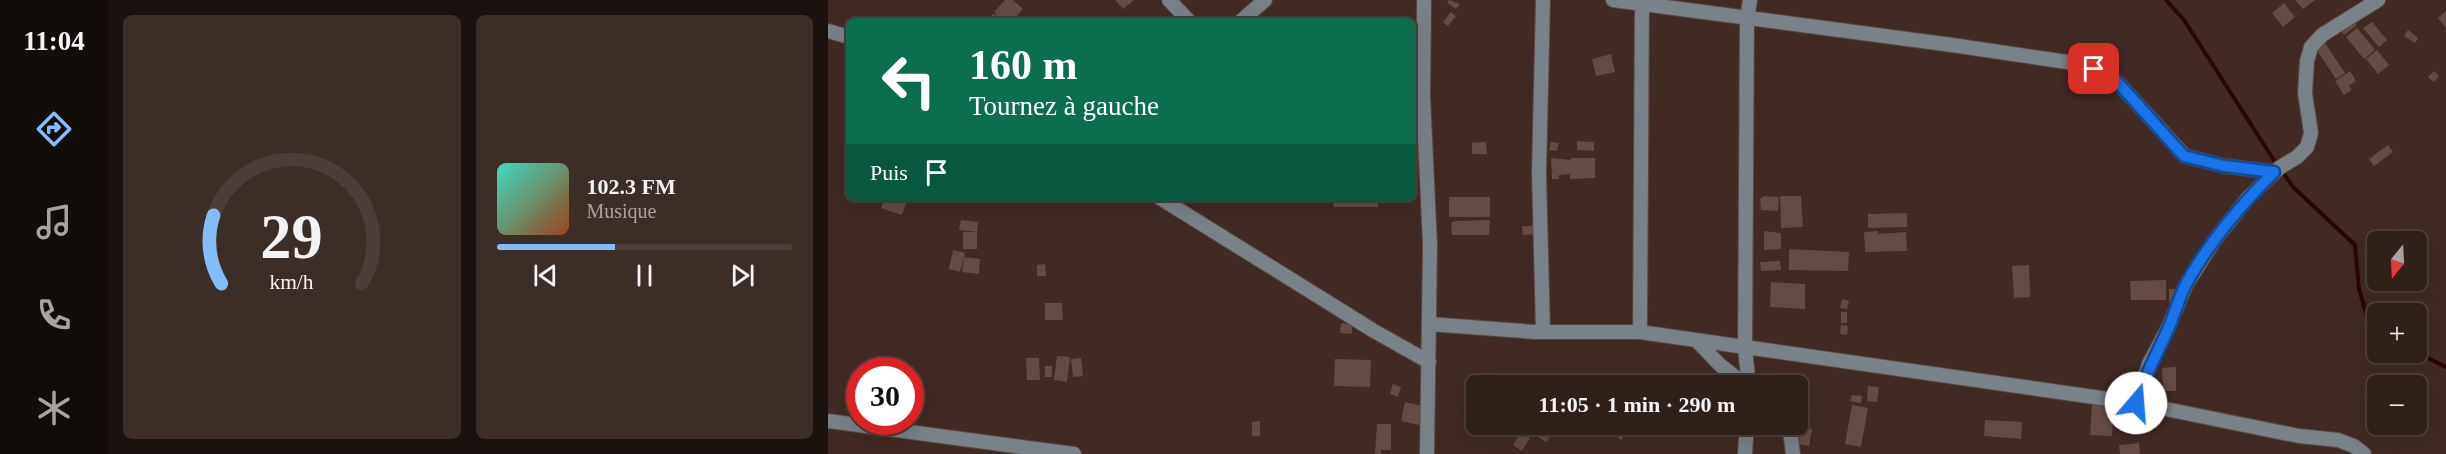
<!DOCTYPE html>
<html lang="fr">
<head>
<meta charset="utf-8">
<style>
	body { margin:0; font-family:"Times New Roman",serif; background:#3c2d27; color:#f1f3f6; height:100vh; display:flex; flex-direction:column; font-size:22px; white-space:nowrap }
	* { box-sizing:border-box; margin:0 }
	p { font-size:20px; color:#a8a3a2 }
	.icon { flex:none; width:33px; height:33px; fill:none; stroke:currentColor; stroke-width:2; stroke-linecap:round; stroke-linejoin:round }
	.map { position:relative; flex:1; overflow:hidden }
	.details { display:flex; flex-direction:column; gap:15px; padding:15px; background:#1a120e; width:720px }
	.details>* { flex:none }
	.hud { position:absolute; left:18px; top:18px; width:570px; height:183px; border-radius:9px; box-shadow:0 6px 24px #0002,0 0 0 2px #4b3e39; background:#0b6e4f; color:#fff; overflow:hidden }
	.needle { width:39px; rotate:198deg }
	.buttons { position:absolute; left:1539px; top:231px; display:grid; gap:12px }
	.buttons a { display:grid; place-items:center; width:60px; height:60px; border-radius:9px; background:#30201a; box-shadow:0 6px 24px #0002,0 0 0 2px #4b3e39; font-size:30px }
	.speed { position:absolute; left:18px; top:357px; display:flex; gap:12px; font-size:30px; font-weight:700; text-align:center }
	.speed>* { display:grid; place-content:center; width:78px; height:78px; border-radius:50%; background:#30201a; box-shadow:0 6px 24px #0002,0 0 0 2px #4b3e39; line-height:1 }
	.speed .limit { border:9px solid #d22; background:#fff; color:#111 }
	.pin { position:absolute; display:grid; place-items:center; width:51px; height:51px; color:#fff; margin:-26px; border-radius:12px; box-shadow:0 3px 9px #0006 }
	.me { position:absolute; width:66px; margin:-33px; rotate:18deg; stroke-linejoin:round; filter:drop-shadow(0 0 4px #0008) }
	.turn { display:flex; align-items:center; gap:21px; height:126px; padding:0 24px; font-size:27px }
	.turn .icon { width:78px; height:78px; stroke-width:2.5 }
	.turn b { display:block; font-size:42px; line-height:51px }
	.then { display:flex; align-items:center; height:57px; padding:0 24px; background:#0003; gap:12px; font-size:22px }
	.details .widget { flex:1; display:flex; flex-direction:column; justify-content:center; gap:9px; min-width:0; padding:0 21px; border-radius:9px; background:#3c2d27 }
	.details .dial { align-items:center; gap:0 }
	.dial svg { height:156px; overflow:visible; fill:none; stroke:#4b3e39; stroke-width:7; stroke-linecap:round; text-anchor:middle }
	.dial text { fill:#f1f3f6; stroke:none }
	.song { display:flex; align-items:center; gap:18px }
	.cover { width:72px; height:72px; border-radius:9px; background:linear-gradient(135deg,hsl(170 70% 55%),hsl(20 70% 35%)) }
	.played { height:6px; border-radius:3px; background:linear-gradient(90deg,#82bcfa 40%,#4b3e39 40%) }
	.keys { display:flex; justify-content:space-around; direction:ltr }
	.details .tiles { flex:1; display:grid; gap:15px; grid-template-columns:repeat(2,1fr) }
	.trip { position:absolute; left:638px; top:375px; width:342px; height:60px; border-radius:9px; background:#30201a; box-shadow:0 6px 24px #0002,0 0 0 2px #4b3e39; font-weight:700; line-height:60px; text-align:center }
	main { display:flex; flex:1; min-height:0 }
	.tabs { display:flex; flex-direction:column; width:108px; justify-content:space-around; align-items:center; background:#130d0a; color:#a8a3a2 }
	.tabs .icon { width:42px; height:42px }
	.tabs .current { color:#82bcfa }
	.tabs b { font-size:27px; color:#f1f3f6 }
	.map>svg:first-child { display:block }
</style>
</head>
<body>
<main>
<nav class="tabs">
<b>11:04</b>
<svg class="icon current" aria-label="directions" viewBox="0 0 24 24"><path d="M12 3l9 9-9 9-9-9zM9 14v-3h6M13 9l2 2-2 2"/></svg>
<svg class="icon" aria-label="music" viewBox="0 0 24 24"><path d="M9 18V5l10-2v13"/><circle cx="6" cy="18" r="3"/><circle cx="16" cy="16" r="3"/></svg>
<svg class="icon" aria-label="phone" viewBox="0 0 24 24"><path d="M5 4h4l2 5-3 2q2 4 5 5l2-3 5 2v4C11 20 4 13 5 4z"/></svg>
<svg class="icon" aria-label="climate" viewBox="0 0 24 24"><path d="M12 3v18M4 7l16 10M4 17L20 7"/></svg>
</nav>
<section class="details">
<div class="tiles">
<div class="widget dial"><svg viewBox="0 0 100 80">
<path d="M14 69A42 42 0 1 1 86 69"/>
<path d="M14 69A42 42 0 0 1 10 34" stroke="#82bcfa"/>
<text x="50" y="56" font-size="32" font-weight="700">29</text>
<text x="50" y="72" font-size="11">km/h</text>
</svg></div>
<div class="widget">
<div class="song"><i class="cover"></i><div><b>102.3 FM</b><p>Musique</p></div></div>
<div class="played"></div>
<div class="keys"><svg class="icon" aria-label="previous" viewBox="0 0 24 24"><path d="M18 5L8 12l10 7zM5 5v14"/></svg><svg class="icon" aria-label="pause" viewBox="0 0 24 24"><path d="M8 5v14M16 5v14"/></svg><svg class="icon" aria-label="next" viewBox="0 0 24 24"><path d="M6 5l10 7-10 7zM19 5v14"/></svg></div>
</div>
</div>
</section>
<div class="map">
<svg width="1618" height="454" viewBox="0 0 1618 454">
	<rect width="100%" height="100%" fill="#402a23"/>
	<g fill="none" stroke-linecap="round" stroke-linejoin="round">
		<!-- stream -->
		<path stroke="#2c0700" stroke-width="4" d="M1338 0 1356 20 1449 165
			M1454 171 1465 187 1527 245 1531 289 1545 337 1550 339
			M1588 352 1618 367"/>
	</g>
	<!-- building -->
	<path fill="#644c44" d="M177 0H185L195 9 185 21H162L164 14 169 15 166 12Z
		M287 0H306L295 9Z
		M621 0 632 4 628 9 619 3Z
		M1467 0H1487L1475 9Z
		M1456 3 1467 17 1455 27 1444 13Z
		M1618 11V28L1610 18Z
		M623 12 628 16 620 26 615 22Z
		M1524 19 1529 25 1516 35 1511 29Z
		M1544 22 1559 40 1551 47 1535 28Z
		M1529 28 1547 50 1536 59 1518 37Z
		M1580 30 1590 38 1587 43 1576 36Z
		M1495 40 1517 73 1508 79 1486 46Z
		M1549 50 1561 65 1550 74 1538 59Z
		M783 54 787 72 768 76 764 59Z
		M1522 71 1528 81 1521 86 1524 90 1516 95 1507 81Z
		M1606 71 1611 76 1606 82 1600 77Z
		M749 141 766 142V151L749 150Z
		M658 142 659 154H644V143Z
		M723 142 731 143 729 151 721 150Z
		M1560 145 1565 152 1546 166 1541 159Z
		M723 158 743 160V158H767V178L742 179V174L731 175V179H724Z
		M936 196 951 197 950 211 933 210 932 199Z
		M952 196H973L975 227 953 228Z
		M621 197H662V217H621Z
		M57 198 79 200 74 215 53 208Z
		M505 198H549L550 207H506Z
		M1079 213V227L1040 228V214Z
		M133 220 150 222 149 232 131 230Z
		M662 220 661 235H624L623 223 627 221Z
		M694 226H706V234L695 235Z
		M936 231 953 233V249L936 250Z
		M1050 231V234L1078 232 1079 251 1037 252 1036 232Z
		M135 232H149V249H135Z
		M961 249 1021 252 1020 271 961 270Z
		M125 250 137 253 132 272 121 269Z
		M136 257 152 259 151 274 134 272Z
		M952 261 953 270 933 271 932 262Z
		M217 264 218 276H209V265Z
		M1201 265 1202 297 1186 298 1184 266Z
		M1338 280V300H1303L1302 281Z
		M943 282 977 284V309L942 307Z
		M1341 289H1351V302H1341Z
		M1014 299 1021 301 1019 309 1012 308Z
		M217 303H234L235 320H217Z
		M1013 312H1019V323H1013Z
		M513 323 524 324V334L512 333Z
		M1013 325 1020 326 1019 335 1012 334Z
		M229 356 242 357 239 382 226 380Z
		M198 358H211L212 380H199Z
		M253 358 255 376 245 377 243 359Z
		M507 359 543 360 542 387 506 386Z
		M217 366H224V377H217Z
		M1348 367V391H1335L1334 368Z
		M565 384 573 387 570 397 562 394Z
		M1040 386 1051 387 1049 402 1039 401Z
		M1024 395 1034 396 1033 403 1022 401Z
		M577 402 595 406 591 425 573 421Z
		M1024 405 1040 408 1033 447 1017 444Z
		M1264 405 1285 406 1284 436 1262 435Z
		M1157 420 1194 422 1193 439 1156 436Z
		M432 421V436H424V422Z
		M549 424H563V450H553V454H547Z
		M961 425 984 429 981 446 958 442Z
		M787 426 798 434 793 440 782 431Z
		M712 427 723 435 718 442 707 435Z
		M693 432 702 438 694 451 685 445Z
		M1311 443 1312 454H1292L1291 445Z"/>
	<g fill="none" stroke-linecap="round" stroke-linejoin="round">
		<!-- minor casing -->
		<g stroke="#5b463f" stroke-width="16">
			<path id="minor" d="M341 0 361 21
				M596 0 595 96 602 245 599 454
				M785 0 1124 45 1239 62 1281 75 1292 85 1357 156 1396 166 1446 172
				M413 21 437 0
				M0 31 21 37
				M332 198 546 331 601 362
				M601 324 707 332H812L1308 403 1471 436 1510 440 1526 446 1536 454
				M715 331 711 173 715 0
				M812 332 814 0
				M868 340 892 365 919 386
				M921 386 917 349 919 18 922 0
				M1308 403 1321 364 1340 328 1358 285 1386 241 1420 198 1451 168 1469 157 1479 147 1483 133 1477 93 1479 61 1483 47 1494 35 1550 0
				M0 421 246 454
				M961 424 965 454
				M917 454 919 424"/>
		</g>
		<!-- minor -->
		<use href="#minor" stroke="#798189" stroke-width="14"/>
	</g>
	<g fill="none" stroke-linecap="round" stroke-linejoin="round">
		<!-- route casing -->
		<g stroke="#114b97" stroke-width="15">
			<path id="route" d="M1266 69 1281 75 1292 85 1356 156 1396 166 1446 172C1412 206 1381 242 1358 284 1351 298 1347 313 1341 327 1329 354 1317 375 1308 403"/>
		</g>
		<!-- route -->
		<use href="#route" stroke="#1a73e8" stroke-width="10"/>
	</g>
</svg>
<div class="buttons">
<a><svg class="needle" viewBox="-14 -14 28 28"><path d="M0-13l5 13h-10z" fill="#e53935"/><path d="M0 13l5-13h-10z" fill="#a8a3a2"/></svg></a>
<a>+</a>
<a>−</a>
</div>
<div class="speed"><div class="limit">30</div></div>
<div class="pin" style="left:1266px;top:69px;background:#d93025"><svg class="icon" aria-label="arrive" viewBox="0 0 24 24"><path d="M6 21V4h12l-3 4 3 4H6"/></svg></div>
<svg class="me" style="left:1308px;top:403px" viewBox="-20 -20 40 40"><circle r="19" fill="#fff"/><path d="M0-13L10 11 0 6-10 11z" fill="#1a73e8"/></svg>
<div class="trip">11:05 · 1 min · 290 m</div>
<div class="hud">
<div class="turn"><svg class="icon" aria-label="left" viewBox="0 0 24 24"><path d="M17 20v-9H6M10 6l-5 5 5 5"/></svg><div><b>160 m</b>Tournez à gauche</div></div>
<div class="then">Puis<svg class="icon" aria-label="arrive" viewBox="0 0 24 24"><path d="M6 21V4h12l-3 4 3 4H6"/></svg></div>
</div>
</div>
</main>
</body>
</html>
